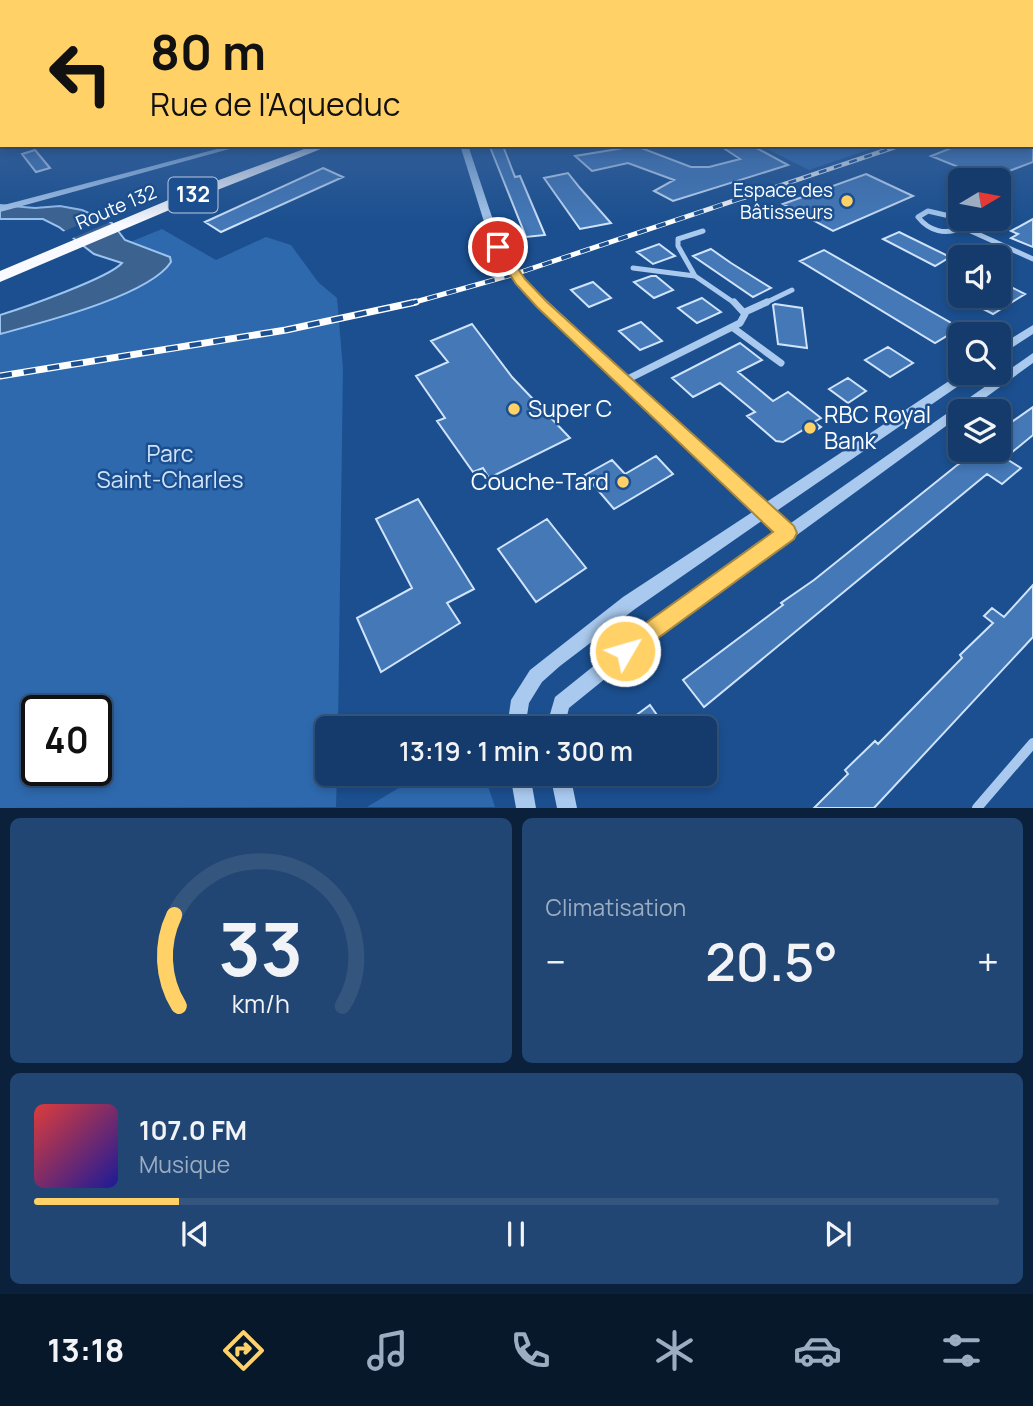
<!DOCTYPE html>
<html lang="fr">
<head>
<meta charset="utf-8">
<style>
	body { margin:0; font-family:Manrope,sans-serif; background:#214673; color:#f1f3f6; height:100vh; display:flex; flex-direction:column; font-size:26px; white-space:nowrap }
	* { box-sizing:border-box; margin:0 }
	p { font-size:23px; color:#9dadc1 }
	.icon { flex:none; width:38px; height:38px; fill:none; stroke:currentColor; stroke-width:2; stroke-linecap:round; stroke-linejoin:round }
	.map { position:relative; height:808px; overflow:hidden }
	.details { display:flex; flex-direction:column; gap:10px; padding:10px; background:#0b203b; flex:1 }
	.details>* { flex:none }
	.top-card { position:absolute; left:0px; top:0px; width:1034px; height:147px; box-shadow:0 4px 10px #0003,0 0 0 2px #33557e; background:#ffd166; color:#111; overflow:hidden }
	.needle { width:46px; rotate:80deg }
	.tools { position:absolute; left:948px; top:168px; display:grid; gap:14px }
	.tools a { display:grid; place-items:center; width:63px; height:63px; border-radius:10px; background:#143b6b; box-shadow:0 4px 10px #0003,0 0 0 2px #33557e; font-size:35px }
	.speed { position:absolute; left:21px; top:695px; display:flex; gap:14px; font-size:35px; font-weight:700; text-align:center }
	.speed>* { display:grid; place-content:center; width:91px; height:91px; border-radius:50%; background:#143b6b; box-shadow:0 4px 10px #0003,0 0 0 2px #33557e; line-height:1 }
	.speed .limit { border:4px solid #111; border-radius:10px; background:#fff; color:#111 }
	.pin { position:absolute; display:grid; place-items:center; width:60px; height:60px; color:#fff; margin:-30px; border:4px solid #fff; border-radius:50%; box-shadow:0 2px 7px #0007 }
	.me { position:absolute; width:77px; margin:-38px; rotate:52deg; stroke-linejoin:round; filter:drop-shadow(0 0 5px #0008) }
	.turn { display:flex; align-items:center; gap:24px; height:147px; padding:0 35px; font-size:32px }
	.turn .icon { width:91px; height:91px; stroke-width:2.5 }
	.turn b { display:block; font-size:49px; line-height:60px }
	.big { font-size:52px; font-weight:600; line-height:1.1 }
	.details .card { flex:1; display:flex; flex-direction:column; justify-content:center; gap:10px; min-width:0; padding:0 24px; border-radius:10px; background:#214673 }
	.details .dial { align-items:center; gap:0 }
	.dial svg { height:182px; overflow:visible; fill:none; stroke:#33557e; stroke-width:7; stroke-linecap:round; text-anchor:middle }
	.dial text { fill:#f1f3f6; stroke:none }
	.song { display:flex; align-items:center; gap:21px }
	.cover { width:84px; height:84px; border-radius:10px; background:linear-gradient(135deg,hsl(0 70% 55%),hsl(240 70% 35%)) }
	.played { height:7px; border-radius:4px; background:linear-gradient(90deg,#ffd166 15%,#33557e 15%) }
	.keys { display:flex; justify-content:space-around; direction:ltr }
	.heat { display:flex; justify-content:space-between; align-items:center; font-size:38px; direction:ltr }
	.details .tiles { flex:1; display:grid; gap:10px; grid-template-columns:1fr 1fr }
	.card:last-child { grid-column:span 2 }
	.trip { position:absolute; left:315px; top:716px; width:402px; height:70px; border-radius:10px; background:#143b6b; box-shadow:0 4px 10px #0003,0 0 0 2px #33557e; font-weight:600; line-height:70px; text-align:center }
	.menu { display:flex; height:112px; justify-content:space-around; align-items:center; background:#08182b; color:#9dadc1 }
	.menu .icon { width:49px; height:49px }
	.menu .active { color:#ffd166 }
	.menu b { font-size:32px; color:#f1f3f6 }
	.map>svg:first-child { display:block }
</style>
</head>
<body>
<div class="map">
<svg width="1033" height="808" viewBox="0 0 1033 808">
	<rect width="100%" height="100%" fill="#1b4f8f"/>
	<!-- green -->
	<path fill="#2e69ad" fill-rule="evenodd" d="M759 145H882L809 170Z
		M162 229 216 260 266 237 291 245 318 282 337 298 343 369 338 728H327V774H337L336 807 0 808V334L71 313 122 293 166 255 130 242ZM37 710H96V770H37Z
		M422 774H484L495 807H367Z"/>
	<!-- water -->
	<path fill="#3c6290" stroke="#9cc4f0" stroke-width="2" d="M0 205 35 208 60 206 82 210 112 223 125 240 170 257 171 262C149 296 40 323 0 334V315C23 308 109 278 122 263L94 254 59 227 43 219H0Z"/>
	<!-- pier -->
	<path fill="#1b4f8f" d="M102 215 115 220 68 240 60 233Z"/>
	<!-- building -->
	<path fill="#4478b7" stroke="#cfe3fa" stroke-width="2" d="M719 145H751L788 165 673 201 654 191 674 180 628 163 592 171 575 156 636 146 691 167H709L740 159Z
		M959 145H1033V162L988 179 931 156Z
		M503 146 515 177 520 176 545 235 526 237 490 147Z
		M35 150 50 168 36 172 22 154Z
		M323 168 343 177 221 232 205 222Z
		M568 173 580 188 611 223 580 229 544 178Z
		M866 174 913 196 833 231 783 204Z
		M1033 219V247L1011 238 1018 234 1011 231Z
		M899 232 950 257 935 266 883 239Z
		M659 244 675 256 653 264 637 252Z
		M711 249 731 263 771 288 753 297 693 256Z
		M824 250 960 328 935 343 800 261Z
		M651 276H656L673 290 654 298 634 282Z
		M999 281 1025 294 993 314 958 296H999Z
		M593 282 611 298 589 307 571 290Z
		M702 298 721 312 697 323 678 308Z
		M775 304 802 308 807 348 778 344 773 305Z
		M641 322 662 341 640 350 619 331Z
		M472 324 512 377 570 438 489 478 483 468 473 472 437 421 445 418 416 376 448 362 431 341Z
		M740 343 762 360 738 372 773 401 788 392 821 418 814 422 821 427 809 435 803 430 783 442 776 441 747 416 755 412 720 383 693 397 672 378Z
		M888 347 913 363 890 377 865 360Z
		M848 378 866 391 848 403 829 389Z
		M1033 407V435L1005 458 1021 468 1002 484 987 474 704 707 683 680 783 605 781 603 814 580 956 466 979 450H999V431Z
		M656 456 673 474 614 509 585 475 612 460 625 474Z
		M418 499 474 589 447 603 460 623 381 672 357 618 412 588 376 519Z
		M547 519 586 568 536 602 498 549Z
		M1033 585V637L874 808H814L848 774 845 770 875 741 878 744 962 658 960 655 993 623 984 616 992 608 1004 617Z
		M650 705 666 728H619Z"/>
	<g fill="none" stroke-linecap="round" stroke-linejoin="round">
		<!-- minor-far3 -->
		<path stroke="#a9c9ee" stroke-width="4.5" d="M388 146 392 145"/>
		<!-- minor-far2 -->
		<path stroke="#a9c9ee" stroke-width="5" d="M928 211 954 217 962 227C946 236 929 231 918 217Z
			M962 227 1033 259
			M633 268 695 276 736 304
			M695 276 678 246V239L703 231
			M763 304 792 290"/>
		<!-- minor-far1 -->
		<path stroke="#a9c9ee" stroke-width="7" d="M745 312 767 302
			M732 327 781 363
			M624 381 740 323 745 314 734 302"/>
		<!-- minor -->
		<path stroke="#a9c9ee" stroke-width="10" d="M977 808 1033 743"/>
		<!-- tertiary -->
		<path fill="#a9c9ee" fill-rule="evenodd" d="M232 145H244L0 212V206Z
			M460 145H468L500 241 525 280 765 503 961 373H975L973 376 775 512 788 525 1033 353V363L967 411H961V415L648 644 569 708 564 728H546L555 697 636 632 777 533 763 520 635 609 560 666 542 682 529 703 525 728H507L511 700 530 670 623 597 754 511 518 284 490 241Z
			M1033 325V334L999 356V346Z
			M510 774H530L536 808H516Z
			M550 774H570L577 808H557Z"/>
		<!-- trunk -->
		<path fill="#f8faff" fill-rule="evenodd" d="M315 145H331L207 194 0 282V271L197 188Z"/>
		<!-- rail-far2 casing -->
		<g stroke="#fff" stroke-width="4.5">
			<path id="rail-far2" d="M743 198 901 145"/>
		</g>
		<!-- rail-far1 casing -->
		<g stroke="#fff" stroke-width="5">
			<path id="rail-far1" d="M408 304 515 274 748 196"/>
		</g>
		<!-- rail casing -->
		<g stroke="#fff" stroke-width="7">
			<path id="rail" d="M0 376 286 330 416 302"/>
		</g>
		<!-- rail-far2 -->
		<use href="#rail-far2" stroke="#1b4f8f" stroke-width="2.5" stroke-dasharray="8" stroke-linecap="butt"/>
		<!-- rail-far1 -->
		<use href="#rail-far1" stroke="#1b4f8f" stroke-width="3.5" stroke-dasharray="10" stroke-linecap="butt"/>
		<!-- rail -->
		<use href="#rail" stroke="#1b4f8f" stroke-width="4.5" stroke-dasharray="12" stroke-linecap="butt"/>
	</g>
	<!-- sky -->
	<linearGradient id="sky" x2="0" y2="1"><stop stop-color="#0f2b4f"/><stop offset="0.5" stop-color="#39639b"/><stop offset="1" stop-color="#39639b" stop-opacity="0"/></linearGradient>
	<rect width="1033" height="225" fill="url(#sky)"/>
	<!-- route -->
	<path fill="#ffd166" stroke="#a68842" stroke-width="2" d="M498 244 502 245 525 279 547 302 794 526 797 533 794 539 625 662 618 659 614 651 618 643 773 532 537 307 516 284 492 247Z"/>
	<!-- markers -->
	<g fill="#ffd166" stroke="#1b4f8f" stroke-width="2.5">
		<circle cx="847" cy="201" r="7"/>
		<circle cx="514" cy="409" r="7"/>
		<circle cx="810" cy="428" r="7"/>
		<circle cx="623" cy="482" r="7"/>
	</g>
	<g text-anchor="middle" stroke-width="5" stroke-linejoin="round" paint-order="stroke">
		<!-- far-poi labels -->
		<g font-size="19" fill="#fff" stroke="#1b4f8f" text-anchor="end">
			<text x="833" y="197">Espace des<tspan x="833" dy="22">Bâtisseurs</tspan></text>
		</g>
		<!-- far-street labels -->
		<g font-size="19" fill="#fff" stroke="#1b4f8f">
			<text transform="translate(116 207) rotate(-23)" y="7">Route 132</text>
		</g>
		<!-- shield labels -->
		<rect fill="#1b4f8f" stroke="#bbcadd" stroke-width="2" x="168.5" y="177.5" width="49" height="35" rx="5"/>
		<g font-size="21" font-weight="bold" fill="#fff">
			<text x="193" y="202">132</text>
		</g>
		<!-- poi labels -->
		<g font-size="23" fill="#fff" stroke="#1b4f8f" text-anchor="start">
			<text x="528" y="417">Super C</text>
			<text x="824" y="423">RBC Royal<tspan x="824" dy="26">Bank</tspan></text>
			<text x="609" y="490" text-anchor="end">Couche-Tard</text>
		</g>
		<!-- park labels -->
		<g font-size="23" fill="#cfe3fa" stroke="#1b4f8f">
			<text x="170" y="462">Parc<tspan x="170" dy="26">Saint-Charles</tspan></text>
		</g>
	</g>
</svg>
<div class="tools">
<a><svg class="needle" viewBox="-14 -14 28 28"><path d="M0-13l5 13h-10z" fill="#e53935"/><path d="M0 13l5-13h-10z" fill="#9dadc1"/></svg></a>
<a><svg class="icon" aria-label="sound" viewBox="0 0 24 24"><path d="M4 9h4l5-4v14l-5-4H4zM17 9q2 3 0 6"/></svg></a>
<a><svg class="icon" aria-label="search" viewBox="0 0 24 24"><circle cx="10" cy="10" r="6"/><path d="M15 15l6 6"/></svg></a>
<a><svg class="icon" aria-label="layers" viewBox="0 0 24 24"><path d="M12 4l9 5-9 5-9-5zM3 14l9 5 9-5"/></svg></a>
</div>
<div class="speed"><div class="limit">40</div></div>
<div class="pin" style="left:498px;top:247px;background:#d93025"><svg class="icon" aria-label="arrive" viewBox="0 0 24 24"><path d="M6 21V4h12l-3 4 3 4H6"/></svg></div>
<svg class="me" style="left:625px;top:651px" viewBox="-20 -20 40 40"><circle r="17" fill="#ffd166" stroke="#fff" stroke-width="3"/><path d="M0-11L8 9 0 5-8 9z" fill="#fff"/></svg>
<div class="trip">13:19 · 1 min · 300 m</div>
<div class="top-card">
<div class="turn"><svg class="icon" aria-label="left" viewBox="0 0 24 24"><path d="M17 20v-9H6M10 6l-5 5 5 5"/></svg><div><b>80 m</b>Rue de l'Aqueduc</div></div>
</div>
</div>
<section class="details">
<div class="tiles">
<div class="card dial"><svg viewBox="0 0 100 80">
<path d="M14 69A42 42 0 1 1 86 69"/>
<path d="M14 69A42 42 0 0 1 12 29" stroke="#ffd166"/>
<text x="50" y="56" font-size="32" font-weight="700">33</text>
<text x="50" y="72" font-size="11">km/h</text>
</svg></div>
<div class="card"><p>Climatisation</p>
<div class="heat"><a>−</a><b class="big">20.5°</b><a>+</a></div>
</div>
<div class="card">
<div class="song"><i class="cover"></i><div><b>107.0 FM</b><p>Musique</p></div></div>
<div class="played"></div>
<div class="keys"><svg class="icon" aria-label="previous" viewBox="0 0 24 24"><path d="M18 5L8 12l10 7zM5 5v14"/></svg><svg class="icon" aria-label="pause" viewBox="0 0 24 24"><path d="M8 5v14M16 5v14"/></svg><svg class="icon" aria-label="next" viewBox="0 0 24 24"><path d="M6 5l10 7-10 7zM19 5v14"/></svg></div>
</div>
</div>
</section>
<nav class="menu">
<b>13:18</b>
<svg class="icon active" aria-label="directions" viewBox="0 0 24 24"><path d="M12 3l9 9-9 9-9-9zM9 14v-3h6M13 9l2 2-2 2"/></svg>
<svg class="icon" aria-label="music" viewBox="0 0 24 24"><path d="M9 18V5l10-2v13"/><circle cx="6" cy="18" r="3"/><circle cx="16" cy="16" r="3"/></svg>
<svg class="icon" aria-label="phone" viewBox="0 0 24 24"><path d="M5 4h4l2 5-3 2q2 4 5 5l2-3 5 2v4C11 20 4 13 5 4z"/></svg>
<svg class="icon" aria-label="climate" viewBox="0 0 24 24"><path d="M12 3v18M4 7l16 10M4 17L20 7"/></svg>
<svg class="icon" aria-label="car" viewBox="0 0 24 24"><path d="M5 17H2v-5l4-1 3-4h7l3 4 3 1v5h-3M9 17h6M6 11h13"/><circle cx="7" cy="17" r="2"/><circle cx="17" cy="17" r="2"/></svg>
<svg class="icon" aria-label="filters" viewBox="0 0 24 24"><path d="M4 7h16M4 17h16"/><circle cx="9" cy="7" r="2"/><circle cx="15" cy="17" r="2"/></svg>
</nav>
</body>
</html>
